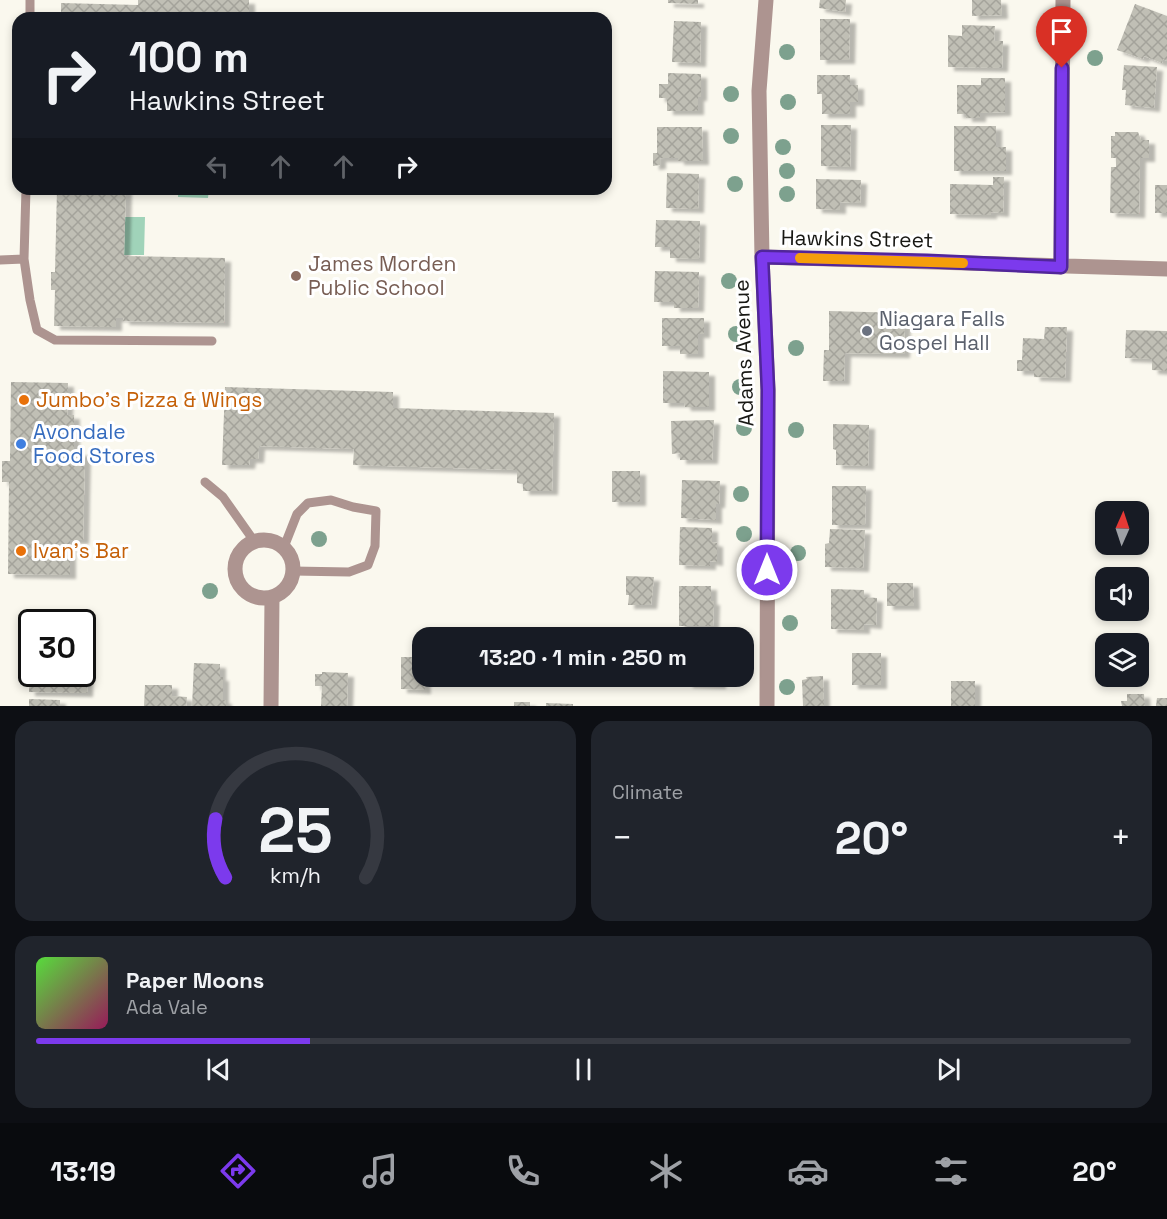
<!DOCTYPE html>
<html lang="en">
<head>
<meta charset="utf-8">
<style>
	body { margin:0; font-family:"Space Grotesk",sans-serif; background:#20242c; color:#f1f3f6; height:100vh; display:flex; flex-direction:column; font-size:22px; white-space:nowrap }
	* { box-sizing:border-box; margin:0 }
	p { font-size:20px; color:#9ea1a6 }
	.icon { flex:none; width:33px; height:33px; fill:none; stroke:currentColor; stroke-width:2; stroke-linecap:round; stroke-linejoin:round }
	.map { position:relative; height:706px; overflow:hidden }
	.drawer { display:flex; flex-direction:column; gap:15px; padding:15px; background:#0d0f14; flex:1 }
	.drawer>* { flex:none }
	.guide { position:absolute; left:12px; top:12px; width:600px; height:183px; border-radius:18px; box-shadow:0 3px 9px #0003; background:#171b24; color:#f1f3f6; overflow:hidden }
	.needle { width:39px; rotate:3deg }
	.tools { position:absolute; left:1095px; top:501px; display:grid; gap:12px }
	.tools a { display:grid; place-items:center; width:54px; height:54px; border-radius:12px; background:#171b24; box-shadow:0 3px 9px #0003; font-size:30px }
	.speed { position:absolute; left:18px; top:609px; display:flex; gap:12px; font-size:30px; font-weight:700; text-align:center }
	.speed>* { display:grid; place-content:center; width:78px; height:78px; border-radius:50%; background:#171b24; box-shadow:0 3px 9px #0003; line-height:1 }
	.speed .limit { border:3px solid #111; border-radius:9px; background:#fff; color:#111 }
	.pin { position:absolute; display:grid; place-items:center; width:51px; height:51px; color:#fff; margin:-62px -26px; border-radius:50% 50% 50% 0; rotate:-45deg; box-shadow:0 0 6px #0007 }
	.pin .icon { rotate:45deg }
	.me { position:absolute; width:66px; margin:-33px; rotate:0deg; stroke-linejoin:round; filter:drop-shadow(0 0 4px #0008) }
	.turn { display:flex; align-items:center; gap:21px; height:126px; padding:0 18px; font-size:27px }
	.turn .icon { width:78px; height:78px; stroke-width:2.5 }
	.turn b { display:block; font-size:42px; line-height:51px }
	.lanes { display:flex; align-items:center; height:57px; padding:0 18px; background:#0003; justify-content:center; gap:30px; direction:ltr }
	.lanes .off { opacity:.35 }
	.big { font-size:45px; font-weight:800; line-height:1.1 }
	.drawer .tile { flex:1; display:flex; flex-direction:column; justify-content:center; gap:9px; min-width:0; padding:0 21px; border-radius:18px; background:#20242c }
	.drawer .dial { align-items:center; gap:0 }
	.dial svg { height:156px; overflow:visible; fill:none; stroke:#363941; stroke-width:7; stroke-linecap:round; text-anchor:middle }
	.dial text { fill:#f1f3f6; stroke:none }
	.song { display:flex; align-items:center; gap:18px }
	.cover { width:72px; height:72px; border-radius:9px; background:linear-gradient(135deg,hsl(110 70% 55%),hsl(330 70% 35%)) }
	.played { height:6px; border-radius:3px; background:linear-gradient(90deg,#7c3aed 25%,#363941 25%) }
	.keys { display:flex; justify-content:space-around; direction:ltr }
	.heat { display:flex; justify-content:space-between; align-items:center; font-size:33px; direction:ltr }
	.drawer .tiles { flex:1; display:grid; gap:15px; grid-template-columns:1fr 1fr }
	.tile:last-child { grid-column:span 2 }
	.trip { position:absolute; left:412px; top:627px; width:342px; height:60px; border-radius:18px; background:#171b24; box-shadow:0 3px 9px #0003; font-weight:800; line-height:60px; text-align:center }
	.dock { display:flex; height:96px; justify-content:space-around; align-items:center; background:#090b0e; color:#9ea1a6 }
	.dock .icon { width:42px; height:42px }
	.dock .selected { color:#7c3aed }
	.dock b { font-size:27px; color:#f1f3f6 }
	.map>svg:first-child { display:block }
</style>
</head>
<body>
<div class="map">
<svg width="1167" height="706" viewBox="0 0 1167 706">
	<defs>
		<pattern id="building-cross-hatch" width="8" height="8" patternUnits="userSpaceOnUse" patternTransform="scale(1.5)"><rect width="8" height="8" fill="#c0bfb5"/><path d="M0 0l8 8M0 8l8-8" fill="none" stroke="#a4a39b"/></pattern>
		<filter id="shadow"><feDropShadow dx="6" dy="4" stdDeviation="1.5" flood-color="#0004"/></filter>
	</defs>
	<rect width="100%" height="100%" fill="#faf8ee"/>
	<!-- green -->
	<path fill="#a0d3b9" d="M178 189H209L208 198 178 197Z
		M125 217H145L144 255H124Z"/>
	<!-- building -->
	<path fill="url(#building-cross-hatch)" filter="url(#shadow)" d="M138 0H249V18H61V3L138 5Z
		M668 0H698V4L668 3Z
		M820 0H846L845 12 819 8Z
		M972 0H1001L1002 15 972 16Z
		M1135 4 1167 16V61L1163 59 1162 63 1144 56 1143 59 1117 50Z
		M820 19H850L849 60H820Z
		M674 21 701 22 700 63 672 62Z
		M962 25 995 26 994 41H1003L1002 68 948 67V35L962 36Z
		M1124 65 1157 67 1154 108 1125 105 1126 90H1122Z
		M668 73 701 74V97H698V111H667V98H659V84H668Z
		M817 75H850V85H858V102H850V114H822V94H817Z
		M981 78H1005V112L980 113V118H966V114H957V85H981Z
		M821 125H851L850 167 821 166Z
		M954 126H996V147H1006V171H954Z
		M657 127H702L703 161H678V158H660V165L653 166V153H657Z
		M1115 132H1138L1141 140H1149V158H1140L1139 214 1110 213 1111 167H1116V158H1111V136H1115Z
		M667 173 699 174 698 209 666 208Z
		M993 177H1004L1003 213 991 212V215L950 214V184L993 185Z
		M816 179 861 180 860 203 840 202V210L816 209Z
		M1155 185H1167V213H1155Z
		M57 189H126L124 256 225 258 224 323 123 321 124 318H116V327L54 326 55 290H51V272H55Z
		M656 220 700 221 699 259 670 258V247H655Z
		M655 271 699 272 698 308H674V302H654Z
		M829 311 905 313 904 354 845 353 844 381H823L824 350H829Z
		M662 318H704V334H698V354H680V346H662Z
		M1045 327H1067L1065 378 1034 377V371H1017V360H1022L1023 338 1044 339Z
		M1126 330 1167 331V371L1152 370V359L1125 358Z
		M663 371 709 372V407H685L684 403H663Z
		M11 382 68 383 67 415H74V452H85L83 540H70V575L8 574 9 482H2V461H10Z
		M225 387 393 392V408L554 413 552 491H523V484L517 483V470L353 465 354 449 259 446 258 459H250L249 465H222Z
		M714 420 712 460H680V453L672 454 671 421Z
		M833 424 869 425 868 466 836 465V450L833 449Z
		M612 471H640V502H612Z
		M682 480 720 481 719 504H716V520L681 518Z
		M832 486H866L865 525H832Z
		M680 527 712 528V542L717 543V562L710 561V566L679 565Z
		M830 529 865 530 863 568 825 567V544L829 543Z
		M626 576 654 577 651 605H628L629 595H626Z
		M887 583H913L914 606H887Z
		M679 586H711V601H714L713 626H679Z
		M831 589 864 590V597L877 598 876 625 864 624V630L831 629Z
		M82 648H88L87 693 29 692 30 668H32V674H82Z
		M852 653H881V685H852Z
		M401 657H423L425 690 401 689Z
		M194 663 220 664V677H223V700H226V706H192Z
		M322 672 348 673 347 706H321L322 686H315V674H322Z
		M687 676H720V685L687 684Z
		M823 676 824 706H803L802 680 807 679 806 677Z
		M951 681H975V706H951Z
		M145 685H172V696L187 697 186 706H144Z
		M1127 694H1144L1145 706H1122L1121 701H1127Z
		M1157 698H1167V706H1156Z
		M29 699 60 700V706H29Z
		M514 702H530V706H514Z
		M546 703 573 704V706H546Z"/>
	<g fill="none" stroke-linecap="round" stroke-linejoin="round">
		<!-- lane -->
		<path stroke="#ad9490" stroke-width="9" d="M30 18V0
			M24 259 30 300 37 330 55 340 212 341
			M0 260 24 259 26 189
			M205 482 223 497 254 541
			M284 547 297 514 308 503 331 500 353 507 376 511 375 546 368 565 349 572 293 571"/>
		<!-- street -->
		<path stroke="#ad9490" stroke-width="15" d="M766 0 759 91 762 257 768 390 767 706
			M762 257 1167 269
			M1061 267 1063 0
			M235 569a29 29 0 1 1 58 0a29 29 0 1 1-58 0Z
			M271 706 272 597"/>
	</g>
	<!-- trees -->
	<g fill="#7da18e">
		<circle cx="787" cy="52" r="8"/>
		<circle cx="1095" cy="58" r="8"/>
		<circle cx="731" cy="94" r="8"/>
		<circle cx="788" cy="102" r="8"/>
		<circle cx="731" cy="136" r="8"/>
		<circle cx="783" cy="147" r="8"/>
		<circle cx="787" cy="171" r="8"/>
		<circle cx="735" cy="184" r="8"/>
		<circle cx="787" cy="194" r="8"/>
		<circle cx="729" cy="281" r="8"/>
		<circle cx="736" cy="334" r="8"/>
		<circle cx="796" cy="348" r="8"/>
		<circle cx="740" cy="387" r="8"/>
		<circle cx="744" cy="428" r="8"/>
		<circle cx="796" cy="430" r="8"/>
		<circle cx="741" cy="494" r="8"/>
		<circle cx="744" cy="534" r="8"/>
		<circle cx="319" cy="539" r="8"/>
		<circle cx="798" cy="553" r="8"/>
		<circle cx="210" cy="591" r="8"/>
		<circle cx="790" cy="623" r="8"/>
		<circle cx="787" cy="687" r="8"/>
	</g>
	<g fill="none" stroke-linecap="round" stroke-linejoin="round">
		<!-- route casing -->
		<g stroke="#51269a" stroke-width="15">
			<path id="route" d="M767 570 768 390 762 257 927 261 1061 267 1062 68"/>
		</g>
		<!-- route -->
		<use href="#route" stroke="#7c3aed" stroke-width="10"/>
		<!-- slow -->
		<path stroke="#f59e0b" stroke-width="10" d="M800 258 963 263"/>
	</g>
	<!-- markers -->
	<circle fill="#8d6e63" stroke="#fff" stroke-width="2" cx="296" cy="276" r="6"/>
	<circle fill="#6b7280" stroke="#fff" stroke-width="2" cx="867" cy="331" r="6"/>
	<g fill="#e8710a" stroke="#fff" stroke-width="2">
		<circle cx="24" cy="400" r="6"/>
		<circle cx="21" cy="551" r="6"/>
	</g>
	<circle fill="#3f7fe0" stroke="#fff" stroke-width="2" cx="21" cy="444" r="6"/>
	<g text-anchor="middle" stroke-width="6" stroke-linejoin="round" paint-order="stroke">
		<!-- street labels -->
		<g font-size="21" fill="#181814" stroke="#fff">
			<text transform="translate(857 239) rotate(1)" y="7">Hawkins Street</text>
			<text transform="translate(744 353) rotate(-92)" y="7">Adams Avenue</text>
		</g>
		<!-- education labels -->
		<g font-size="21" fill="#785e54" stroke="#fff" text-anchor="start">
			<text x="308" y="271">James Morden<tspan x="308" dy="24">Public School</tspan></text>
		</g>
		<!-- worship labels -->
		<g font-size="21" fill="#5b616d" stroke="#fff" text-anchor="start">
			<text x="879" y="326">Niagara Falls<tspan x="879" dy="24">Gospel Hall</tspan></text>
		</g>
		<!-- food labels -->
		<g font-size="21" fill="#c56008" stroke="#fff" text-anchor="start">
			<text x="36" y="407">Jumbo's Pizza &amp; Wings</text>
			<text x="33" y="558">Ivan's Bar</text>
		</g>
		<!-- shop labels -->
		<g font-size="21" fill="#366cbe" stroke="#fff" text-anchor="start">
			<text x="33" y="439">Avondale<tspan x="33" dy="24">Food Stores</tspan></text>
		</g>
	</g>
</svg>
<div class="tools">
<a><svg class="needle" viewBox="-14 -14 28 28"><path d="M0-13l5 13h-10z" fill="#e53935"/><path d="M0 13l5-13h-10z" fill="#9ea1a6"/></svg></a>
<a><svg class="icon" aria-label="sound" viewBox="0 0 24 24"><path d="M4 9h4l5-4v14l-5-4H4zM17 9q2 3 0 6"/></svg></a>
<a><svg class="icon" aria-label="layers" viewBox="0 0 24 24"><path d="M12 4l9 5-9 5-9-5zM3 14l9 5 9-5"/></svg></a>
</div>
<div class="speed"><div class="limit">30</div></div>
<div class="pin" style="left:1062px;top:68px;background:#d93025"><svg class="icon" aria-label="arrive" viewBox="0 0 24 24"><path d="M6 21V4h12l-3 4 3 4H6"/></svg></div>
<svg class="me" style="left:767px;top:570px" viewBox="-20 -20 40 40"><circle r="17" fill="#7c3aed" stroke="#fff" stroke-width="3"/><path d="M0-11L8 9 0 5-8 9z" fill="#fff"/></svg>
<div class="trip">13:20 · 1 min · 250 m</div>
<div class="guide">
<div class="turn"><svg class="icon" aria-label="right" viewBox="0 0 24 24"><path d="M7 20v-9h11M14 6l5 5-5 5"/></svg><div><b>100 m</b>Hawkins Street</div></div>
<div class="lanes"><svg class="icon off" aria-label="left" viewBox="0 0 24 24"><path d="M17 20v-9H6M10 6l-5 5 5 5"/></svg><svg class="icon off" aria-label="ahead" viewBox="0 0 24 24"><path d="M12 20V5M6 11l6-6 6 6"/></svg><svg class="icon off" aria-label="ahead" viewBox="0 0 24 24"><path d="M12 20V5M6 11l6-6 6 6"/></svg><svg class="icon" aria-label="right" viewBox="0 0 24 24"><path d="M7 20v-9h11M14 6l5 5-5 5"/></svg></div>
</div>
</div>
<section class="drawer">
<div class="tiles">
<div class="tile dial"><svg viewBox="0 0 100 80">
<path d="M14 69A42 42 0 1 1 86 69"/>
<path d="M14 69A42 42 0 0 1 9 39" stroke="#7c3aed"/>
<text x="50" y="56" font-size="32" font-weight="700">25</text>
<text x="50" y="72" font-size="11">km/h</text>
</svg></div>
<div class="tile"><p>Climate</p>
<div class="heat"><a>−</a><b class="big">20°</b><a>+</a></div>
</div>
<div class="tile">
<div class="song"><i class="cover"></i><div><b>Paper Moons</b><p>Ada Vale</p></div></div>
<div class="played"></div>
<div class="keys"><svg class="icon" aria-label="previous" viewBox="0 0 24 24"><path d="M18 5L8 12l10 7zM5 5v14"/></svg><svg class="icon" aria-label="pause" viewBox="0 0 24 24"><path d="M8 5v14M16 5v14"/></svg><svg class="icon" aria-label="next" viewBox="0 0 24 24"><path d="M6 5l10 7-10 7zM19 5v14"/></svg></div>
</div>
</div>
</section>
<nav class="dock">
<b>13:19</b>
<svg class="icon selected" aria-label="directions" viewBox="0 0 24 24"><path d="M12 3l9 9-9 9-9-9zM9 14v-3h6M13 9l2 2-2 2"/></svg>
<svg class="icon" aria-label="music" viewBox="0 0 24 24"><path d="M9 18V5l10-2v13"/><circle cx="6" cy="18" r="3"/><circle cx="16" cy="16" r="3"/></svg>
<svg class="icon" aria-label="phone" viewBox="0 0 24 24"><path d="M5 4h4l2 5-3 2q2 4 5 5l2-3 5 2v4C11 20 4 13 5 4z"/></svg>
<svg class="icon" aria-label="climate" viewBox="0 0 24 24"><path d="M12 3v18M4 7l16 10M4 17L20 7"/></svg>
<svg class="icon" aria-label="car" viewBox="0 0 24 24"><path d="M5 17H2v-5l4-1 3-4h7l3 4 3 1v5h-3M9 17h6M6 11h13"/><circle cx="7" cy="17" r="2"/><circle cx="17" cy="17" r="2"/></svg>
<svg class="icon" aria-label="filters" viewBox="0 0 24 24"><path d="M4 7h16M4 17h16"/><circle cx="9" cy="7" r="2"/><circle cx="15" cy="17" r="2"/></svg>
<b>20°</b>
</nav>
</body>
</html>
